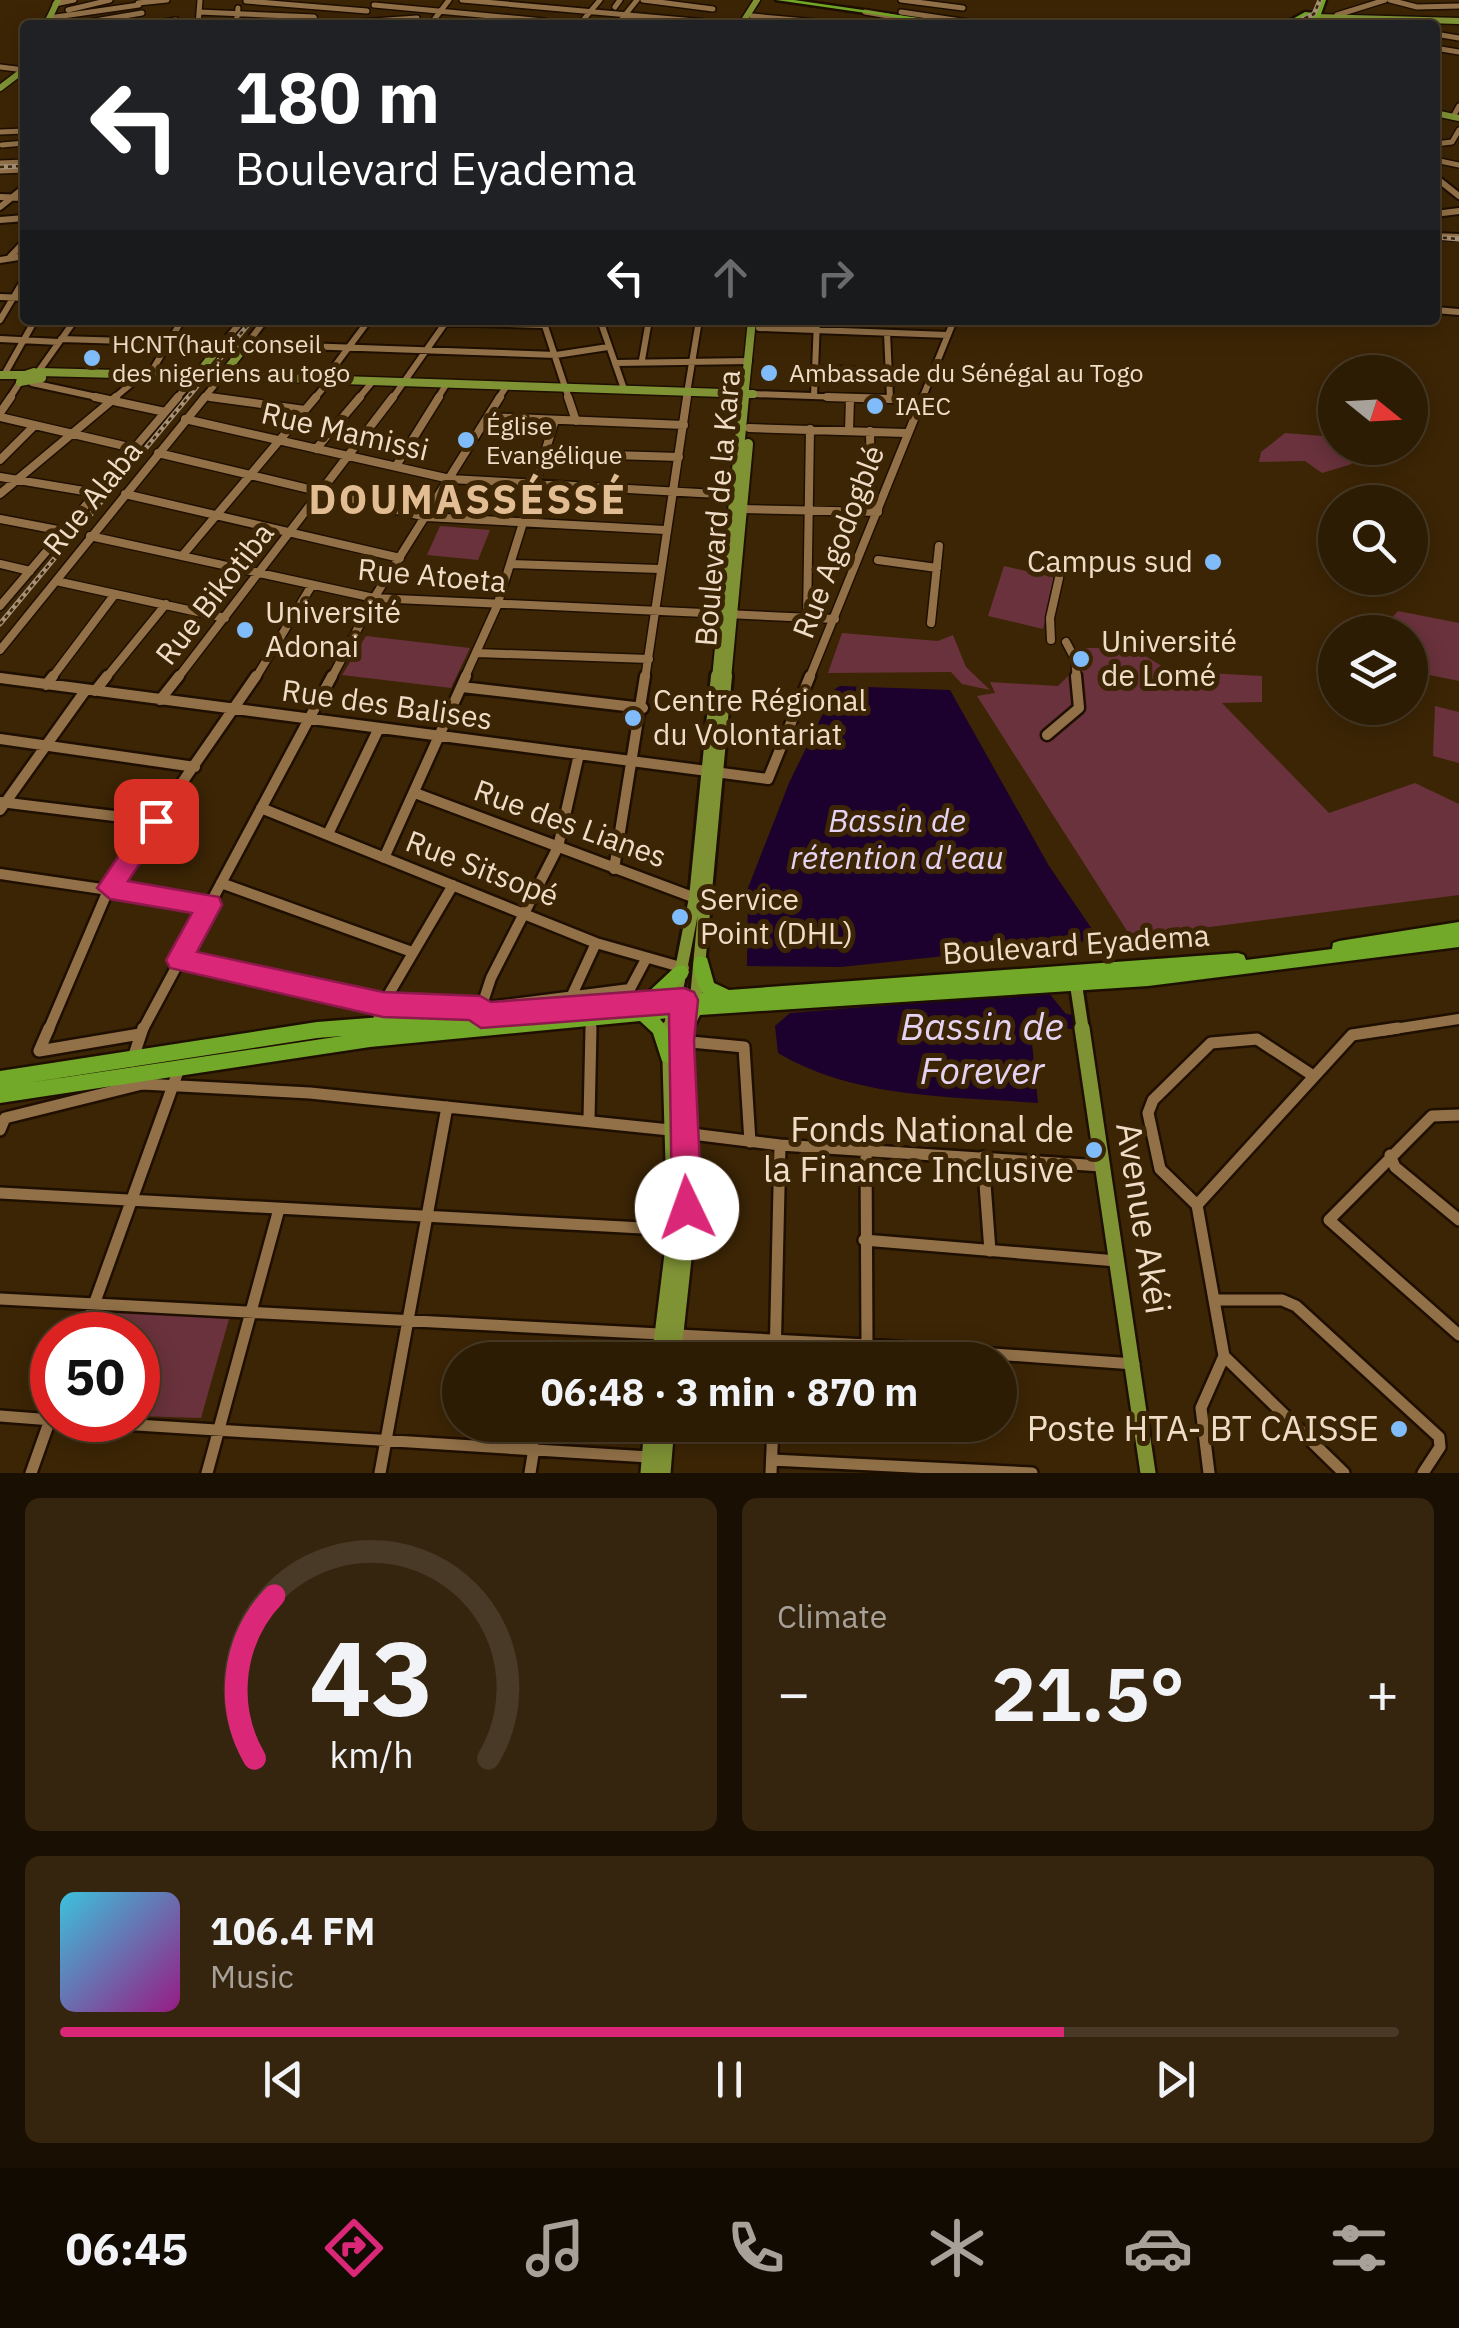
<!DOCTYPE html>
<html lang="en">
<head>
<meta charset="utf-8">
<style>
	body { margin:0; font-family:"IBM Plex Sans",sans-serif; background:#35250e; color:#f1f3f6; height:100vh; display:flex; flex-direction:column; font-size:38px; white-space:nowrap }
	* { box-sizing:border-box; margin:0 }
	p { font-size:32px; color:#a7a19a }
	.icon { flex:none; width:55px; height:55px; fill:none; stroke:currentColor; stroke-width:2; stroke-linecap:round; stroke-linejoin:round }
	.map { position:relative; height:1473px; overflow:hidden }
	.panel { display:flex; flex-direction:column; gap:25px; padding:25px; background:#190f02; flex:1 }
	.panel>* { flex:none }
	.top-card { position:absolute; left:20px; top:20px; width:1420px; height:305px; border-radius:10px; box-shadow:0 5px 25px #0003,0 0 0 2px #483a26; background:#202124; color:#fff; overflow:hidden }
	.needle { width:65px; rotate:108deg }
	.tools { position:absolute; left:1318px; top:355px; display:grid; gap:20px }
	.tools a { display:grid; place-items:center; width:110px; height:110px; border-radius:50%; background:#2d1c04; box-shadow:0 5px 25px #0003,0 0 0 2px #483a26; font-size:50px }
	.speed { position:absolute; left:30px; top:1312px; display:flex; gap:20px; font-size:50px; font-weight:700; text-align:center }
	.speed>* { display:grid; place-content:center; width:130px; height:130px; border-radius:50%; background:#2d1c04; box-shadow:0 5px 25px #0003,0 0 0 2px #483a26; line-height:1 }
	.speed .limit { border:15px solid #d22; background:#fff; color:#111 }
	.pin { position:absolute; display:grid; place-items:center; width:85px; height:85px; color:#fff; margin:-42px; border-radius:20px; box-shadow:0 5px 15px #0006 }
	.me { position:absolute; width:110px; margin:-55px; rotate:357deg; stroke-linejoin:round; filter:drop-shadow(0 0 8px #0008) }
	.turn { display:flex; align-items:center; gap:35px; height:210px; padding:0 50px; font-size:45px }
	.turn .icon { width:130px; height:130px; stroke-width:2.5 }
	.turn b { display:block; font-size:70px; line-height:85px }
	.lanes { display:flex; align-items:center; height:95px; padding:0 50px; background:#0003; justify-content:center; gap:50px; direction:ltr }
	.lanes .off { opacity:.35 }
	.big { font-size:75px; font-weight:700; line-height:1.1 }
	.panel .tile { flex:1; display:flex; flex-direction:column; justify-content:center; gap:15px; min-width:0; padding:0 35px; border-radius:15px; background:#35250e }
	.panel .dial { align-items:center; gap:0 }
	.dial svg { height:260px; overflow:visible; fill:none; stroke:#483a26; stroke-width:7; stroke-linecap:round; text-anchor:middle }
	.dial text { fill:#f1f3f6; stroke:none }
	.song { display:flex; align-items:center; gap:30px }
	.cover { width:120px; height:120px; border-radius:15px; background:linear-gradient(135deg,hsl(190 70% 55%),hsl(310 70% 35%)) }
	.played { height:10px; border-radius:5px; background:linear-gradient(90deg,#db2777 75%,#483a26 75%) }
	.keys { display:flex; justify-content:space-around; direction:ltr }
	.heat { display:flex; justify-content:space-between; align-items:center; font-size:55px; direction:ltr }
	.panel .tiles { flex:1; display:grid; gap:25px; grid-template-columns:1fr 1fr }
	.tile:last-child { grid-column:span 2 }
	.trip { position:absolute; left:442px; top:1342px; width:575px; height:100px; border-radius:50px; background:#2d1c04; box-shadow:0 5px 25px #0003,0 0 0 2px #483a26; font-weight:700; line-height:100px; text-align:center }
	.tabs { display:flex; height:160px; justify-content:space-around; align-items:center; background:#120b02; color:#a7a19a }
	.tabs .icon { width:70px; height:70px }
	.tabs .selected { color:#db2777 }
	.tabs b { font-size:45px; color:#f1f3f6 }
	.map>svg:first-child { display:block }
</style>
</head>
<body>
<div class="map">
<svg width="1459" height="1473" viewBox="0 0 1459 1473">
	<rect width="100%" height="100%" fill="#3c2505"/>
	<!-- green -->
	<path fill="#6a323c" d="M1285 433 1335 437V448H1349L1352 464 1322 473 1305 461 1259 462 1261 452Z
		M440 526 490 530 478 560 427 555Z
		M1004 566 1057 578 1043 629 988 616Z
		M1398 611 1459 623V681L1410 671V632H1404L1403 622 1379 632Z
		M842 633 938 641 953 635 966 667 990 690 962 684 951 672 828 673Z
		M366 636 470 648 451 688 342 675Z
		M1072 648H1132L1170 671 1262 676V702L1222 703 1329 813 1415 783 1459 804V895L1131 937 977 696 995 693 990 682 1058 686 1071 673Z
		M1435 706 1459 712V763L1433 756Z
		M107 1311 229 1319 201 1418 138 1416V1335H98Z"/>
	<!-- water -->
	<path fill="#1c002d" d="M840 686 950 690 1049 866 1094 932 1087 941 841 967 747 966 748 888 789 783 835 689Z
		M1048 992 1066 1014 1074 1015 1075 1030 1061 1027 1054 1019 1030 1023 1038 1103C951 1096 855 1099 778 1053L775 1026 790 1013Z"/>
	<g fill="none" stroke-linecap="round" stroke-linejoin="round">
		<!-- stream -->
		<path stroke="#1c002d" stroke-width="2.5" d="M0 166 25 165"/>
		<!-- minor-far4 casing -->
		<g stroke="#1f0f00" stroke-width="8">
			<path id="minor-far4" d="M462 0 740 25
				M643 0 713 9
				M901 0 963 8
				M1390 0 1417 7 1459 6
				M246 1 367 11
				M138 3 167 0
				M55 4 74 0
				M374 5 544 21
				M615 7 620 0
				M68 10 110 0
				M199 12 314 17 317 25
				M865 12 941 25
				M901 12 988 25
				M1337 15 1385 0
				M752 16 850 25
				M49 18 139 5
				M1342 20 1376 25
				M83 23 142 13
				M146 25 176 20
				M198 25 200 0
				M236 25 238 8
				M315 25 417 18 413 25
				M430 25 449 0
				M579 25 600 0
				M617 25 637 0
				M1310 25 1328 18
				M1435 34 1459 38
				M1435 48 1459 52
				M0 67 25 70
				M1453 117 1459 106
				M0 132 25 131
				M1435 144 1452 142 1459 130
				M2 145 25 143
				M1435 160 1459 165
				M0 163 25 162
				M0 171 25 170"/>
		</g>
		<!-- minor-far3 casing -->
		<g stroke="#1f0f00" stroke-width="10">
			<path id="minor-far3" d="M1435 177 1459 196
				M0 197 25 198
				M0 207 25 187
				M1435 214 1459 211
				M0 220 25 218
				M1435 236 1459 237
				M10 257 25 241
				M0 260 25 256
				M0 297 25 298
				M1435 310 1459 312
				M0 320 25 278
				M373 320 544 325
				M600 320 624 389
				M544 323 569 399
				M759 328 948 335
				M887 333 890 399
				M0 339 59 342
				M61 339 222 344 243 320
				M247 344 556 355 608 347
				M247 344 265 320
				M642 360 649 320
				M615 363 749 361
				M816 369 889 371
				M38 372 75 320
				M150 374 182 320
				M4 375 35 320
				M325 379 369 320
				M32 383 106 399
				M753 394 898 399
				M205 396 227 399
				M814 396 817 320
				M9 399 20 382
				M113 399 143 374
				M176 399 196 376
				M203 399 222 376
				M314 399 331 379
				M358 399 373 381
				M392 399 446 322
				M437 399 446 385
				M498 399 506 387
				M686 399 699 320
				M922 399 954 320"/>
		</g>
		<!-- minor-far2 casing -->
		<g stroke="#1f0f00" stroke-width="11">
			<path id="minor-far2" d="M95 397 165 412
				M210 397 305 410
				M568 397 576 421
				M827 397 922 400
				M0 413 11 397
				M0 417 133 448
				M488 417 684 425
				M185 419 450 479 735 495
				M749 428 905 433
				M849 431 850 398
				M870 431 871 500 878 510
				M316 449 360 397
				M158 453 426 517 665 530
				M545 453 679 457
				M0 460 34 426
				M396 466 439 397
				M0 477 96 493
				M0 494 116 397
				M125 494 400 558
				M742 509 878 512
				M0 519 63 531
				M90 536 374 598 835 619
				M182 556 316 397
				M878 560 937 568
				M0 564 30 571
				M511 564 659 569
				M56 581 225 618
				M0 606 178 397
				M807 620 810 429
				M931 623 939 546
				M1051 640 1050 618 1059 578
				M1066 642 1075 659 1077 679
				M0 650 205 397
				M477 653 649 659
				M0 678 5 679
				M51 679 115 594
				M105 679 166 604
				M177 679 393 397
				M255 679 312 585
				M331 679 374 598 500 397
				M464 679 497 606 555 420
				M645 679 687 397
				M809 679 923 397"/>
		</g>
		<!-- minor-far1 casing -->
		<g stroke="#1f0f00" stroke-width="15">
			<path id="minor-far1" d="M0 678 768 779 810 676
				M46 685 53 676
				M462 687 643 708
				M95 691 107 676
				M160 700 179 676
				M1047 735 1079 708 1076 676
				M0 739 195 767
				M415 793 698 899
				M0 802 155 821
				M261 808 596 943 684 968
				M0 810 85 691
				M328 834 378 730
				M384 858 466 676
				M614 869 645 676
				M0 874 210 905
				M221 883 412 952
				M180 960 383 1004 480 1008 630 989 646 959
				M572 995 596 943
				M480 1011 491 978 558 847 579 754
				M377 1023 383 1004 453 885
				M48 1031 109 888 256 676
				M142 1031 332 676
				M591 1031V1020
				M1381 1031 1459 1019"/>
		</g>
		<!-- minor casing -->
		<g stroke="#1f0f00" stroke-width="16">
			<path id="minor" d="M680 1041 744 1047 750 1142
				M39 1051 49 1028
				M39 1051 140 1034
				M132 1061 143 1028
				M1459 1115 1432 1116 1329 1220 1459 1335
				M589 1119 591 1028
				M0 1130 5 1118 142 1084 310 1093 670 1130
				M684 1133 780 1145 1102 1166
				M866 1149 867 1345
				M1390 1155 1395 1167 1459 1220
				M983 1157 990 1251
				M0 1193 679 1230
				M1197 1205 1352 1035 1398 1028
				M1197 1205 1224 1356 1344 1473
				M1197 1205 1160 1169 1148 1113 1153 1100 1211 1043 1257 1039 1312 1075
				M864 1240 1117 1261
				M0 1299 867 1345 1134 1364
				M1214 1300H1282L1296 1306 1439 1437 1440 1447 1423 1473
				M83 1335 180 1066
				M775 1360 780 1145
				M0 1416 52 1420
				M57 1420 649 1457
				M772 1460 1032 1473
				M31 1473 52 1414
				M207 1473 279 1209
				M380 1473 447 1107
				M530 1473 534 1448
				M771 1473 773 1425
				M1209 1473 1201 1408 1224 1356"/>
		</g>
		<!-- major-far4 casing -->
		<g stroke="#1f0f00" stroke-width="9">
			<path id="major-far4" d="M1316 17 1459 21
				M46 25 58 0
				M741 25 757 0
				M0 88 25 69
				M1435 113 1459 118"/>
		</g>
		<!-- major-far3 casing -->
		<g stroke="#1f0f00" stroke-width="11">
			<path id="major-far3" d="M34 372 42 378 20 382 22 376Z
				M39 372 196 376 222 344H247L222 376 753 394
				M0 375H24
				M744 399 752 320"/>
		</g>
		<!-- major-far2 casing -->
		<g stroke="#1f0f00" stroke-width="14">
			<path id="major-far2" d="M717 679 744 397
				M726 679 748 444"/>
		</g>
		<!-- major-far1 casing -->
		<g stroke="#1f0f00" stroke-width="18">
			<path id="major-far1" d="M1075 978 1083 1031
				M695 1009 726 676
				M669 1031 695 898 717 676
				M681 1031 684 1000"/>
		</g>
		<!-- major casing -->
		<g stroke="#1f0f00" stroke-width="20">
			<path id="major" d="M1082 1028 1148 1473
				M659 1360 675 1230 669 1028
				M673 1360 687 1231 681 1028
				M648 1473 652 1425
				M663 1473 667 1425"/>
		</g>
		<!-- highway casing -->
		<g stroke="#1f0f00" stroke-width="5">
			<path id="highway" d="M776 0H794L967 25H949Z
				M1320 0H1326L1320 17 1308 19 1305 17 1290 25H1282L1305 12 1314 13Z
				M1459 922V947L1148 986 700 1015 686 1043 680 1046 674 1043 672 1038 683 1016 660 1019 668 1029 676 1055 674 1061 668 1063 662 1061 653 1033 640 1021 370 1047 0 1103V1071L317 1022 643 997 675 967 681 965 687 967 689 972 687 977 668 995 679 994 685 996 687 1001H699L700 994 703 993C697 985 691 967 695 958L701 956 707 958 714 983 729 990 1238 953 1244 955 1246 960 1332 949 1333 943 1339 941ZM342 1036 27 1083 317 1038Z"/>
		</g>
		<!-- minor-far4 -->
		<use href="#minor-far4" stroke="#927148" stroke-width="5"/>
		<!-- minor-far3 -->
		<use href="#minor-far3" stroke="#927148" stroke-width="6"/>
		<!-- minor-far2 -->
		<use href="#minor-far2" stroke="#927148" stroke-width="8"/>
		<!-- minor-far1 -->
		<use href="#minor-far1" stroke="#927148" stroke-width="10"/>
		<!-- minor -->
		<use href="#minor" stroke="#927148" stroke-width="11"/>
		<!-- major-far4 -->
		<use href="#major-far4" stroke="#7f9335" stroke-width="6"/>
		<!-- major-far3 -->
		<use href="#major-far3" stroke="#7f9335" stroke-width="8"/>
		<!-- major-far2 -->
		<use href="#major-far2" stroke="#7f9335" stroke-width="10"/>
		<!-- major-far1 -->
		<use href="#major-far1" stroke="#7f9335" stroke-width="12"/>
		<!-- major -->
		<use href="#major" stroke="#7f9335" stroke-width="15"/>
		<!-- highway -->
		<use href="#highway" fill="#72a928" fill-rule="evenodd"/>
		<!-- rail casing -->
		<g stroke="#a79279" stroke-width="5">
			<path id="rail" d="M1290 25 1314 14 1320 0
				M0 167 25 166
				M1435 237 1459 239
				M0 624 252 320"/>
		</g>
		<!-- rail -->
		<use href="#rail" stroke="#3c2505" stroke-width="2.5" stroke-dasharray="4" stroke-linecap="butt"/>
	</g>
	<!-- route -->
	<path fill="#db2777" stroke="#8e194d" stroke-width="2.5" d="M156 811 168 821 128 881 219 897 222 905 197 952 383 992 480 996 491 1002 684 988 694 992 698 1000 694 1041 702 1208 698 1219 687 1224 676 1219 672 1208 669 1014 481 1028 469 1020 383 1017 170 968 166 960 192 913 110 899 97 888 147 814Z"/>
	<!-- markers -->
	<g fill="#81bcfa" stroke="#3c2505" stroke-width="4">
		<circle cx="92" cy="358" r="10"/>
		<circle cx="769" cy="373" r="10"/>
		<circle cx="875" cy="406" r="10"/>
		<circle cx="466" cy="440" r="10"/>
		<circle cx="1213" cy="562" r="10"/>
		<circle cx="245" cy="630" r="10"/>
		<circle cx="1081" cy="659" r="10"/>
		<circle cx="633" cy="718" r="10"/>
		<circle cx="680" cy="917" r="10"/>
		<circle cx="1094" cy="1150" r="10"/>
		<circle cx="1399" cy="1429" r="10"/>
	</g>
	<g text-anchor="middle" stroke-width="10" stroke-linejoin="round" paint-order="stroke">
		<!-- far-poi labels -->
		<g font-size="25" fill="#f0ddc8" stroke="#3c2505" text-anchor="start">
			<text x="112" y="353">HCNT(haut conseil<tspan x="112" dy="29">des nigeriens au togo</tspan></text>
			<text x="789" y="382">Ambassade du Sénégal au Togo</text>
			<text x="895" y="415">IAEC</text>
			<text x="486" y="435">Église<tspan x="486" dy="29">Evangélique</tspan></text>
		</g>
		<!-- street labels -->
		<g font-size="30" fill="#f0ddc8" stroke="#3c2505">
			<text transform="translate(345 432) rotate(13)" y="10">Rue Mamissi</text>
			<text transform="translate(93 498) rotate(-51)" y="10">Rue Alaba</text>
			<text transform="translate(718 508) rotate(-85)" y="10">Boulevard de la Kara</text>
			<text transform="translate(839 542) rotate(-69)" y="10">Rue Agodogblé</text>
			<text transform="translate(432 576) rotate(5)" y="10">Rue Atoeta</text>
			<text transform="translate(215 594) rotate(-52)" y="10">Rue Bikotiba</text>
			<text transform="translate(387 705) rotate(8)" y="10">Rue des Balises</text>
			<text transform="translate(570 824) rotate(20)" y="10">Rue des Lianes</text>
			<text transform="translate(482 869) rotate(21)" y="10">Rue Sitsopé</text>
			<text transform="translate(1076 945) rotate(-4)" y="10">Boulevard Eyadema</text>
		</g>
		<!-- poi labels -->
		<g font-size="30" fill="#f0ddc8" stroke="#3c2505" text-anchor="start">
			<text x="1193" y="572" text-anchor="end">Campus sud</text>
			<text x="265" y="623">Université<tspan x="265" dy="34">Adonai</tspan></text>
			<text x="1101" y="652">Université<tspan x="1101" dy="34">de Lomé</tspan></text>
			<text x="653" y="711">Centre Régional<tspan x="653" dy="34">du Volontariat</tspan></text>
			<text x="700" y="910">Service<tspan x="700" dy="34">Point (DHL)</tspan></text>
		</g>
		<!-- water labels -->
		<g font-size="32" font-style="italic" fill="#e5d3f4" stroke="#3c2505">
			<text x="897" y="832">Bassin de<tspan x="897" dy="37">rétention d'eau</tspan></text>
		</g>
		<!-- near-poi labels -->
		<g font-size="35" fill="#f0ddc8" stroke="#3c2505" text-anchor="end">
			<text x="1074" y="1142">Fonds National de<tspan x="1074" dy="40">la Finance Inclusive</tspan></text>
			<text x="1379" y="1441">Poste HTA- BT CAISSE</text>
		</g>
		<!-- near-street labels -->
		<g font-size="35" fill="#f0ddc8" stroke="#3c2505">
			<text transform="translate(1143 1218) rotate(81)" y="12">Avenue Akéi</text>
		</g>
		<!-- near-water labels -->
		<g font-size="38" font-style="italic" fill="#e5d3f4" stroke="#3c2505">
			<text x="982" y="1040">Bassin de<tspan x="982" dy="44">Forever</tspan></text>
		</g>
		<!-- district labels -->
		<g font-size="40" font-weight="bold" letter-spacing="2.5" fill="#e2bd93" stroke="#3c2505">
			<text x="468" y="514">DOUMASSÉSSÉ</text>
		</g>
	</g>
</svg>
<div class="tools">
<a><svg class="needle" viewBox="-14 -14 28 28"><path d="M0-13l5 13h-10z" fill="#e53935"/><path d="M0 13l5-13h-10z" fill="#a7a19a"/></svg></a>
<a><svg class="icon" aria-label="search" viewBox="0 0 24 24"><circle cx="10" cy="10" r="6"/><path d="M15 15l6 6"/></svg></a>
<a><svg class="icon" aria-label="layers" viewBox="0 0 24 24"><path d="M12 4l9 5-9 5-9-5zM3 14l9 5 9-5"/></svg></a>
</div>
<div class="speed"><div class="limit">50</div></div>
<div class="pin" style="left:156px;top:821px;background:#d93025"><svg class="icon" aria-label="arrive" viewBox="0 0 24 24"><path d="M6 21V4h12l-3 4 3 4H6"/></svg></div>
<svg class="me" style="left:687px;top:1208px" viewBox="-20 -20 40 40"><circle r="19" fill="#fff"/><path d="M0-13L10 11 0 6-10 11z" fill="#db2777"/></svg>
<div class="trip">06:48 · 3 min · 870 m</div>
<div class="top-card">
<div class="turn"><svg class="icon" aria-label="left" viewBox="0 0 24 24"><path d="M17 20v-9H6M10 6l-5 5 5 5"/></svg><div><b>180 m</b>Boulevard Eyadema</div></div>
<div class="lanes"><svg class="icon" aria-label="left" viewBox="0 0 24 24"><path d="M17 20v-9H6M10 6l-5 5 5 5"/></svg><svg class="icon off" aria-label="ahead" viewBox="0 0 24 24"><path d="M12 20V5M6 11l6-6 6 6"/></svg><svg class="icon off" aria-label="right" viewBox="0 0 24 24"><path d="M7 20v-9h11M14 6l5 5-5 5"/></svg></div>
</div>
</div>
<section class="panel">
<div class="tiles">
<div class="tile dial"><svg viewBox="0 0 100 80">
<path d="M14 69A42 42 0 1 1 86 69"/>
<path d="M14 69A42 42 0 0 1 20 19" stroke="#db2777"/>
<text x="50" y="56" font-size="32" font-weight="700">43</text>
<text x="50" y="72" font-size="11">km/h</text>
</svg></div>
<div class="tile"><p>Climate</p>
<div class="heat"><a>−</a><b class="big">21.5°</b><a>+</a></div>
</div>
<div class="tile">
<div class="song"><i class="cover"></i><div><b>106.4 FM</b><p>Music</p></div></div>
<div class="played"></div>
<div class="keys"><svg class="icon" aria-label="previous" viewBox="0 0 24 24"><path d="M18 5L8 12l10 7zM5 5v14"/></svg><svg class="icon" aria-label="pause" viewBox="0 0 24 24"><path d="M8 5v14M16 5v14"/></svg><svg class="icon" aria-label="next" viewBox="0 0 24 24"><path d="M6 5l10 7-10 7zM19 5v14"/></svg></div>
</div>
</div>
</section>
<nav class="tabs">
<b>06:45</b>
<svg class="icon selected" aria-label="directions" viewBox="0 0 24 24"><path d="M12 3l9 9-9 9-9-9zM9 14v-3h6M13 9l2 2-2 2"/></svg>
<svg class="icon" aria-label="music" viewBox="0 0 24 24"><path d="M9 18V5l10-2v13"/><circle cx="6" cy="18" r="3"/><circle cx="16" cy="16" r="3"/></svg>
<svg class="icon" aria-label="phone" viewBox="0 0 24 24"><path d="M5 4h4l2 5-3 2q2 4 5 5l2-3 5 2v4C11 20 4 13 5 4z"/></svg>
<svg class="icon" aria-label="climate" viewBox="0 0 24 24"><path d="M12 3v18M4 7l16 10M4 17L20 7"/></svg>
<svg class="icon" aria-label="car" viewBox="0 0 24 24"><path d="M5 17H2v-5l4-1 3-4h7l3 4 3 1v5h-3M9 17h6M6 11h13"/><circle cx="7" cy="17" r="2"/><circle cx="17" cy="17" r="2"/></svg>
<svg class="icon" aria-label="filters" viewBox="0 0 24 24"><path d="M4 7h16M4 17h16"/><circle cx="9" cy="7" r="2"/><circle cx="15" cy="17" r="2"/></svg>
</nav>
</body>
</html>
